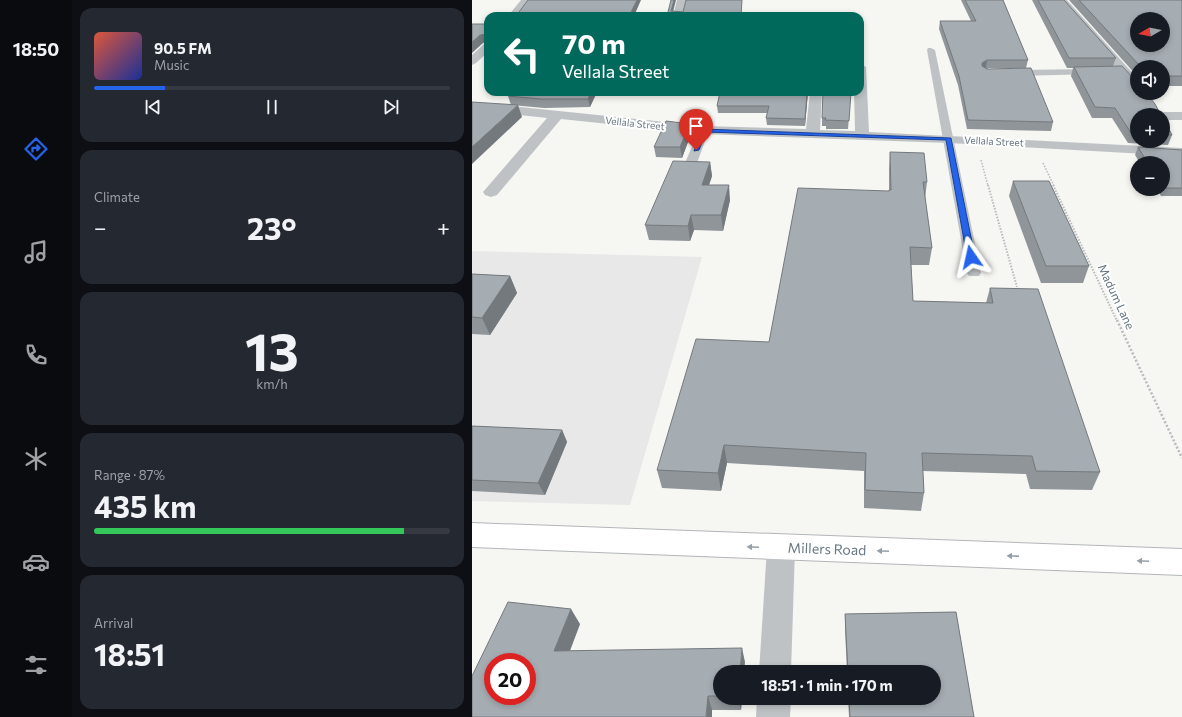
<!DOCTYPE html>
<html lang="en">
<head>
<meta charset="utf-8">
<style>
	body { margin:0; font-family:Commissioner,sans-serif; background:#242831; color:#f1f3f6; height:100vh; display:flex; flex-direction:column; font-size:15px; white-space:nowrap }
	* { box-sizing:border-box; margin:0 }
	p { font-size:13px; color:#9ea1a6 }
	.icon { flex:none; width:22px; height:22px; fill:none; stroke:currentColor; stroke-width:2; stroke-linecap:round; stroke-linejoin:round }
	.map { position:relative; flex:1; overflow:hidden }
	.sheet { display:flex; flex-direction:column; gap:8px; padding:8px; background:#0d0f14; width:400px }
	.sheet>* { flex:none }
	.hud { position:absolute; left:12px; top:12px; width:380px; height:84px; border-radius:12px; box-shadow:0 2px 6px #0003; background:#00695c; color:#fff; overflow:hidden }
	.needle { width:26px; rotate:261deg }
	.controls { position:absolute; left:658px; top:12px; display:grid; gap:8px }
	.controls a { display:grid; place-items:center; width:40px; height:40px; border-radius:50%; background:#171b24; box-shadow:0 2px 6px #0003; font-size:20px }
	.speed { position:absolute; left:12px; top:653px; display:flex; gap:8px; font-size:20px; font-weight:700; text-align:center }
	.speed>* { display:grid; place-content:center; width:52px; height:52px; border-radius:50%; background:#171b24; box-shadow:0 2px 6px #0003; line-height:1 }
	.speed .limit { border:6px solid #d22; background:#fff; color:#111 }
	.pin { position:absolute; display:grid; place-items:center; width:34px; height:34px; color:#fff; margin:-41px -17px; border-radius:50% 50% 50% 0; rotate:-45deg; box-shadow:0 0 4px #0007 }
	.pin .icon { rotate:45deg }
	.me { position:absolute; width:44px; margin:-22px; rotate:349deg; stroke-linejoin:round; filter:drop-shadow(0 0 3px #0008) }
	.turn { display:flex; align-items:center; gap:14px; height:84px; padding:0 12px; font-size:18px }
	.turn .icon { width:52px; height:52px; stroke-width:2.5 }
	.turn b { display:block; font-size:28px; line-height:34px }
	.big { font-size:30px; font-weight:700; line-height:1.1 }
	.sheet .widget { flex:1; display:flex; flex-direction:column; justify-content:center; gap:6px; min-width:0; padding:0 14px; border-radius:12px; background:#242831 }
	.sheet .dial { align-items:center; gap:0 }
	.dial b { font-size:52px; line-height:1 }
	.song { display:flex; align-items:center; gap:12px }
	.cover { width:48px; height:48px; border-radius:6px; background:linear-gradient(135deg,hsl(10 70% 55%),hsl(230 70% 35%)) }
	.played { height:4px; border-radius:2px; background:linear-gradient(90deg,#2563eb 20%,#363941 20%) }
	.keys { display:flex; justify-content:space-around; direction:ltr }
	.heat { display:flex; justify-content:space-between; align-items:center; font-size:22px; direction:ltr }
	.charge { height:6px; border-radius:3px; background:linear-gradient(90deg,#34c759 87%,#363941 0) }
	.trip { position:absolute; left:241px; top:665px; width:228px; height:40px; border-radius:20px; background:#171b24; box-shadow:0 2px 6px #0003; font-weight:700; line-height:40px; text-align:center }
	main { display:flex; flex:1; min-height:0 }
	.dock { display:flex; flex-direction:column; width:72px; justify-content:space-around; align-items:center; background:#090b0e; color:#9ea1a6 }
	.dock .icon { width:28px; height:28px }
	.dock .on { color:#2563eb }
	.dock b { font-size:18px; color:#f1f3f6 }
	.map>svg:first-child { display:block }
</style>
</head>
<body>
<main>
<nav class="dock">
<b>18:50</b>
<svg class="icon on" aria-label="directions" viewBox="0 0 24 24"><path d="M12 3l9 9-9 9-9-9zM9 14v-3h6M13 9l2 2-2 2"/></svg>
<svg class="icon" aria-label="music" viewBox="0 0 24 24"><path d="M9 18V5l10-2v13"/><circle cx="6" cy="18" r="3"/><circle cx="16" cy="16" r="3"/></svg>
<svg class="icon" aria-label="phone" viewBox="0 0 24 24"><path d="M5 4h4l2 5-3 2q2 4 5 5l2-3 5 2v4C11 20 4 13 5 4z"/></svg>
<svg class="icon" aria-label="climate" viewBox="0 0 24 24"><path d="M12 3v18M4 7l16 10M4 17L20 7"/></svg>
<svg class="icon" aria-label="car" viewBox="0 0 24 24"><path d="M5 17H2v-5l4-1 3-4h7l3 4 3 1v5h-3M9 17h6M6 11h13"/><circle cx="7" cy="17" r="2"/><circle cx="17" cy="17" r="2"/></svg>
<svg class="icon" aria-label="filters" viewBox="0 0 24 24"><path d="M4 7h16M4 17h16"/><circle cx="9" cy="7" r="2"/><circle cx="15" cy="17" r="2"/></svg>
</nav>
<section class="sheet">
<div class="widget">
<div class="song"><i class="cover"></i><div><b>90.5 FM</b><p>Music</p></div></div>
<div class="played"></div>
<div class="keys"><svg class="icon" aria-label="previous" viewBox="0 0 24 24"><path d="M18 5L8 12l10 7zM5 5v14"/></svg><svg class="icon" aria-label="pause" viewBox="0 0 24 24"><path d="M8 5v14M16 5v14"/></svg><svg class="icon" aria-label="next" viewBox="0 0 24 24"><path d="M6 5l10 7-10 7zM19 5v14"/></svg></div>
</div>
<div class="widget"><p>Climate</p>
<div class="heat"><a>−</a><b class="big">23°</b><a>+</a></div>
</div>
<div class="widget dial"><b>13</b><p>km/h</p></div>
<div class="widget"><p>Range · 87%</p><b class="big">435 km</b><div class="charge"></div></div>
<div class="widget"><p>Arrival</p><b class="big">18:51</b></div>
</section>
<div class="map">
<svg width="710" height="717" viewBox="0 0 710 717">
	<rect width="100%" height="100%" fill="#f6f6f3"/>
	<!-- built -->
	<path fill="#e7e8e7" d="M0 251 230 257 158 505 0 501Z"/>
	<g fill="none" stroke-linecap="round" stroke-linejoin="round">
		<!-- primary casing -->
		<g stroke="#b2b6b9" stroke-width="2">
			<path id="primary" d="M0 523 710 549V575L0 547Z"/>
		</g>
		<!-- path-far2 -->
		<path stroke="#b8bbbd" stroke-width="1.5" stroke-dasharray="1.5 1.5" stroke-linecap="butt" d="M509 160 516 186
			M571 163 582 186"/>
		<!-- path-far1 -->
		<path stroke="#b8bbbd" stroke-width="2" stroke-dasharray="1.5 1.5" stroke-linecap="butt" d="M516 185 545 287
			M581 185 645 321"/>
		<!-- path -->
		<path stroke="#b8bbbd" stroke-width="2.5" stroke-dasharray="2 2" stroke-linecap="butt" d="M645 320 710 458"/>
		<!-- lane -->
		<path fill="#bec2c5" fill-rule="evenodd" d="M456 48H459L463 50 509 273 507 276H497L495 273 455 50Z
			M621 69 625 72 624 74 540 76 536 73 540 70Z
			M232 127 237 130 225 163 223 165H215L213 163 227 130Z"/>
		<!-- street -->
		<path fill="#bec2c5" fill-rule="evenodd" d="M49 0H59L46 16H36Z
			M205 0H215L211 16H201Z
			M585 0H595L665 78V90L661 89Z
			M16 43V52L4 63 0 65V55L12 44Z
			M388 63 394 67 397 132 710 148V156L477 143 232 134 89 119 25 195 19 197 13 195 11 192 75 118 0 110V102L232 126 334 129 338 92H350L348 130 383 131 382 92H388Z
			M691 112H710V120H691V115H685Z
			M309 535 319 539 323 548 319 672H287L295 548 299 539Z
			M285 698H319L318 717H284Z"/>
		<!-- primary -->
		<use href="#primary" fill="#fff" fill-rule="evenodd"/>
	</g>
	<!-- wall -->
	<path fill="#8f9599" d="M489 0H531L556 60 554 68H515L581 122 579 131 495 129 486 85 467 29 468 21H499Z
		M560 0H592L644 58 641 66 665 115V141H691V118L700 135 696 145 656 143 640 118H620L599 76 601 68H595Z
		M597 0H710V86H691V67H665V76Z
		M125 92 118 107 72 108 39 105 36 96Z
		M248 92H336L333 126 295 125 294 118 296 113H246L245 106Z
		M379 92 376 129H354V126H350V118Z
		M218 124 219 134 210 158 184 157 182 147Z
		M666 147 710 150V196H689L685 189H691V163H668L663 155Z
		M418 152 455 182 453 199 460 248 457 265H439L441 301 514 303 518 288 628 472 620 490 558 489 554 474 451 471 452 493 449 511 392 508V471L255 463 249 491 190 488 185 470 297 342 417 191V169Z
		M238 162 240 176 237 185 258 200 251 231 222 230 218 241 177 240 173 225Z
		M541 181 617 266 611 283H569L537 196Z
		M0 274 38 276 45 293 18 335 0 334Z
		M0 426 90 430 95 442 73 495 0 491Z
		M484 612 502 717H377L376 698H462V672H375L373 629V614Z
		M108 624 98 651 273 662 248 672V698H270L269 710H240L0 717Z"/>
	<!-- shaded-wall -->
	<path fill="#74797d" d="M165 0H169L162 16H157Z
		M202 0H204L200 16 199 11Z
		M14 34 16 37V42L11 43 0 53V42L8 35Z
		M515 60 514 68 509 72 510 63Z
		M119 92H125L118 107 116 99Z
		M335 92H336L333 126V119Z
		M46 105 50 117 0 164V147Z
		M218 124 219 134 210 158 208 147Z
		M238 162 240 176 232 200 230 185Z
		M257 185 258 200 251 231 249 215Z
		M219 215 222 230 218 241 216 226Z
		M38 276 45 293 18 335 10 318Z
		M90 430 95 442 73 495 66 483Z
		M252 445 255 463 249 491 246 473Z
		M99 609 108 624 92 665 82 651Z
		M270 648 273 662 272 672H268Z
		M236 696 240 710V717H234Z
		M266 698H270L269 710Z"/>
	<!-- building -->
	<path fill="#a6adb2" stroke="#74797d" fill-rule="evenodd" d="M56 0H165L157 16H44Z
		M199 0H202L199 11 211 12 214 0H270L269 16H195Z
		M493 0H531L556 60H515L510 63V66L515 69 559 68 581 122 496 120 487 76 468 21H504Z
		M566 0H592L644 58H597Z
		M607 0H710V76H691V67H669ZM665 19H691V45H665Z
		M0 24H16V37L15 39 14 34 8 35 0 42Z
		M650 66 663 80 665 81V93H674L683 104 689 115H665V133H659L643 108 623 107 602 67Z
		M40 92H119L116 99H69L36 96Z
		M248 92H335L333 119 294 118 297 106H245Z
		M351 92H379L377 121 353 120 354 118H350Z
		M0 102 46 105 0 147Z
		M691 118 700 135 691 134Z
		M194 121 218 124 208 147H182Z
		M666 147 710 150V188H692L691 186V163H676Z
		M418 152 452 153 455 182H451L460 248 438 247 441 301 521 303 518 288 566 289 628 472 564 471 560 456 450 453 452 493 393 490 394 453 252 445 246 473 185 470 224 339 297 342 326 188 417 191V190H419Z
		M201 161 238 162 230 185H257L249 215H219L216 226 173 225Z
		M541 181H577L617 266H574Z
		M0 274 38 276 10 318 0 317Z
		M0 426 90 430 66 483 0 480Z
		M36 602 99 609 82 651 270 648 268 672H248V696H236L234 717H0V676ZM21 662H55V696H21Z
		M484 612 502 717H378L377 698H462V672H376L373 614Z"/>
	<!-- one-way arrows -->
	<defs><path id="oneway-solid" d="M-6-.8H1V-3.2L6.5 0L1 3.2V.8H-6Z"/></defs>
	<g fill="#95a0a8">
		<use href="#oneway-solid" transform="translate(281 547) rotate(-178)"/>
		<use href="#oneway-solid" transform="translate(411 551) rotate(-178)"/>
		<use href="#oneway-solid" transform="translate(541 556) rotate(-178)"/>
		<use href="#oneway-solid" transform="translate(671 561) rotate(-178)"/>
	</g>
	<!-- route -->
	<path fill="#2563eb" stroke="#184099" d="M230 129 479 138 503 257 499 260 495 257 474 140 234 132 227 150 222 151Z"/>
	<g text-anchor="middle" stroke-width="4" stroke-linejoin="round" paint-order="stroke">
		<!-- far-street labels -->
		<g font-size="10" fill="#687882" stroke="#fff">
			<text transform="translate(163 123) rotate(6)" y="4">Vellala Street</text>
			<text transform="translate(522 141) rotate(3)" y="4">Vellala Street</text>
		</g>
		<!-- street labels -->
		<g font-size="12" fill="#687882" stroke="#fff">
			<text transform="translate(644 297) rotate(65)" y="4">Madum Lane</text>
		</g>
		<!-- near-street labels -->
		<g font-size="14" fill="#687882" stroke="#fff">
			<text transform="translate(355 549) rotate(2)" y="5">Millers Road</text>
		</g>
	</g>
</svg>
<div class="controls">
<a><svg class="needle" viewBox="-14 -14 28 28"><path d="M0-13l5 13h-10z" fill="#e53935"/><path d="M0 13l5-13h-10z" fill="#9ea1a6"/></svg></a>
<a><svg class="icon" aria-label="sound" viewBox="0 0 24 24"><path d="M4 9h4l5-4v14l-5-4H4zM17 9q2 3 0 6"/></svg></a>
<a>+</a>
<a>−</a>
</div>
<div class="speed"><div class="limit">20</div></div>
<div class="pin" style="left:224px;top:150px;background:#d93025"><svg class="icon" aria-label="arrive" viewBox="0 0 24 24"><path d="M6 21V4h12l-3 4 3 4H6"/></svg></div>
<svg class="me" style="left:499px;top:257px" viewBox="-20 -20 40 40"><path d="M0-17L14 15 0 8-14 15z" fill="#2563eb" stroke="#fff" stroke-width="4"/></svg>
<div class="trip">18:51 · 1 min · 170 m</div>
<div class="hud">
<div class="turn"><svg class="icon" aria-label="left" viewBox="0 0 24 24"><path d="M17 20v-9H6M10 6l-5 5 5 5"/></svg><div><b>70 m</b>Vellala Street</div></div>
</div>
</div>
</main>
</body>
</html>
